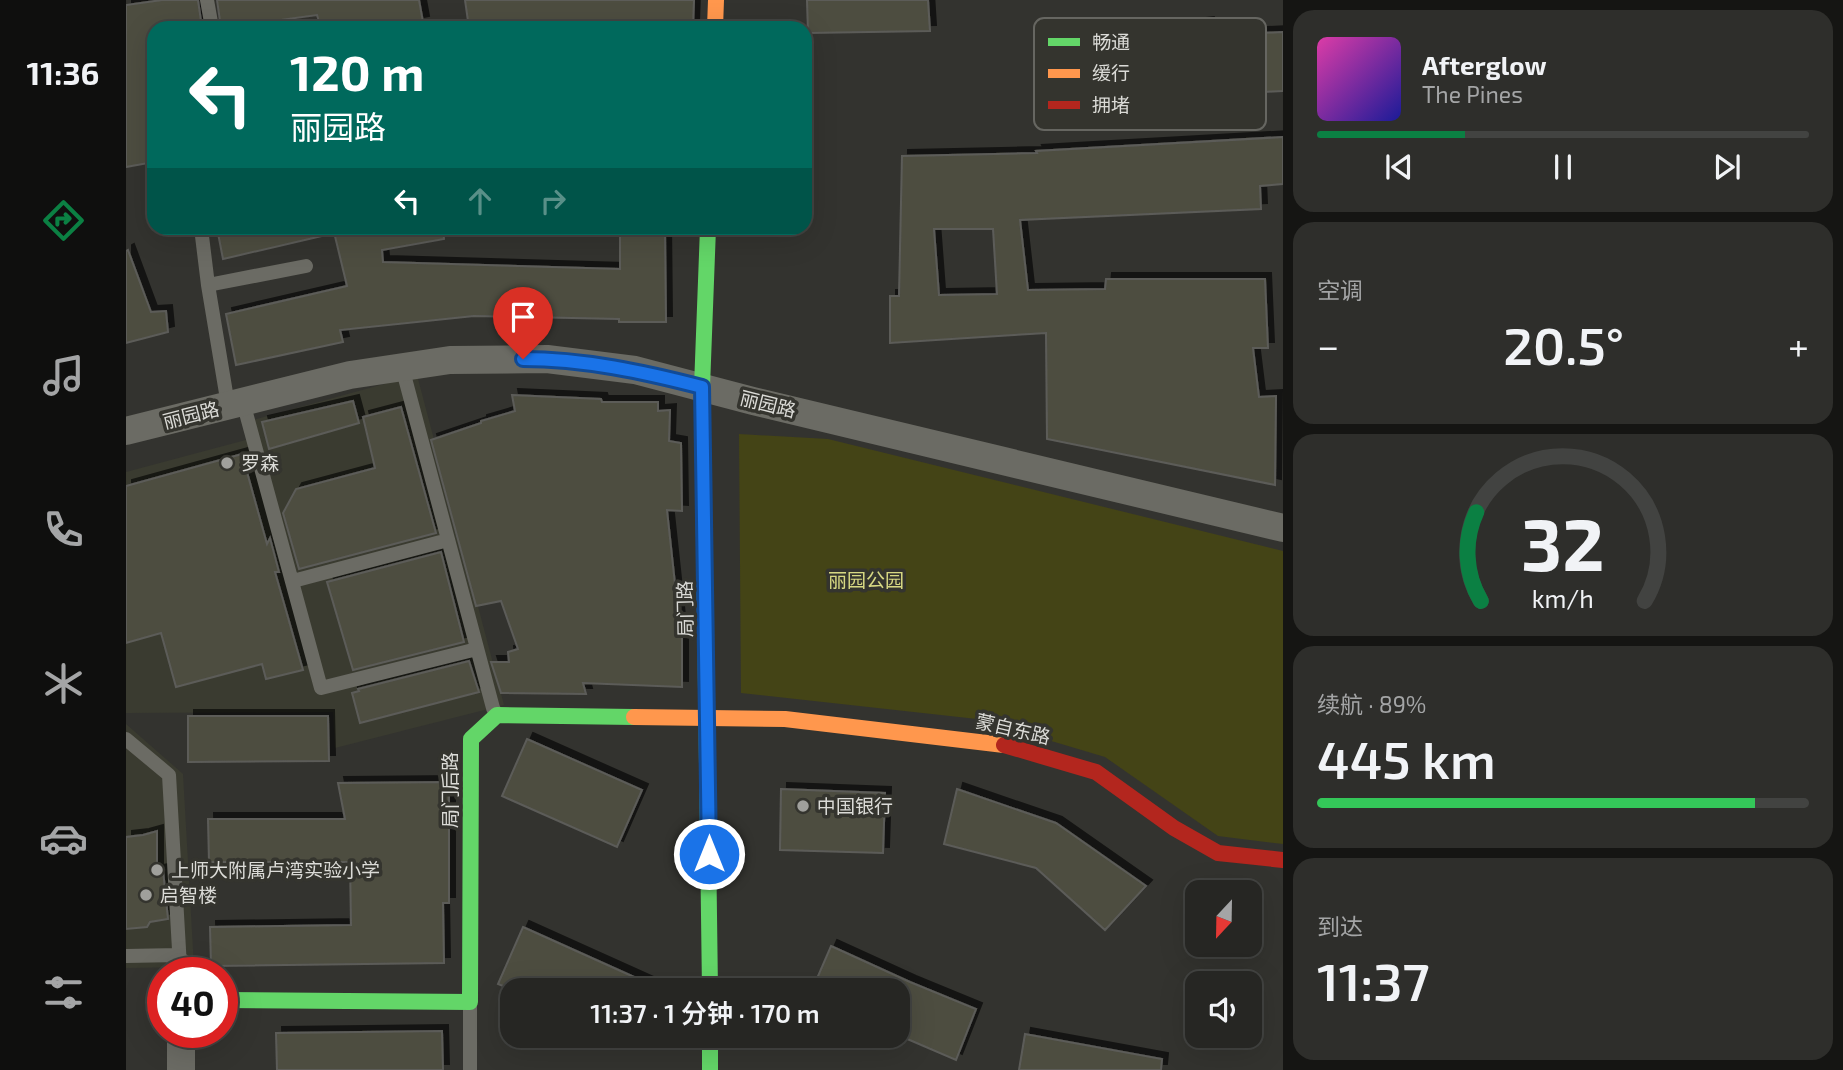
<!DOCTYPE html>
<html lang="zh">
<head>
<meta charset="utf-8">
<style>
	body { margin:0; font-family:"Exo 2","Noto Sans SC",sans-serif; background:#2e2e2b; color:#f1f3f6; height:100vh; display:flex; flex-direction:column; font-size:26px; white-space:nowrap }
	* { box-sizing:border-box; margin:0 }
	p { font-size:23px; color:#a4a5a6 }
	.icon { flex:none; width:38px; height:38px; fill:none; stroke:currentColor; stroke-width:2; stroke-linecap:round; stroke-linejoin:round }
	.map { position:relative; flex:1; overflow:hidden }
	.details { display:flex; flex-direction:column; gap:10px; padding:10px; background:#151513; width:560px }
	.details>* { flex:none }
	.banner { position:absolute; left:21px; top:21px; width:665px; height:214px; border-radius:21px; box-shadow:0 7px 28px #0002,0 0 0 2px #424341; background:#00695c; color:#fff; overflow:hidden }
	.needle { width:46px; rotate:202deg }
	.fabs { position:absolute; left:1059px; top:880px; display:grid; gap:14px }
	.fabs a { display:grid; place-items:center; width:77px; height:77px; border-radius:14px; background:#262623; box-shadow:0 7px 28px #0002,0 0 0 2px #424341; font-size:35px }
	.speed { position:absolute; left:21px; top:957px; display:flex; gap:14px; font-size:35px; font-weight:700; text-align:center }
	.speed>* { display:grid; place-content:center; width:91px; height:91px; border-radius:50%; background:#262623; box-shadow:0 7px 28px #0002,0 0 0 2px #424341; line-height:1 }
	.speed .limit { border:10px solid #d22; background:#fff; color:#111 }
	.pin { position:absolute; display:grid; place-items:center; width:60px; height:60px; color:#fff; margin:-72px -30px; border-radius:50% 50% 50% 0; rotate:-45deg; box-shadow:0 0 7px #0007 }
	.pin .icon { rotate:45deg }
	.me { position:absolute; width:77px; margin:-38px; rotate:0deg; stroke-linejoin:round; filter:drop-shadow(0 0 5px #0008) }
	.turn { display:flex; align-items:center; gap:24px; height:147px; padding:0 28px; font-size:32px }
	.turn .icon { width:91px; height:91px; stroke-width:2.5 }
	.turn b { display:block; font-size:49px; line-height:60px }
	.lanes { display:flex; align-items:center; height:66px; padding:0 28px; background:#0003; justify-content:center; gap:35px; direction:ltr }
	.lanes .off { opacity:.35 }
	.big { font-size:52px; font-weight:600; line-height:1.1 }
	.details .tile { flex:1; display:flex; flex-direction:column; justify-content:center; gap:10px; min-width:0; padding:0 24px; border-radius:21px; background:#2e2e2b }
	.details .dial { align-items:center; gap:0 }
	.dial svg { height:182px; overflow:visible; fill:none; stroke:#424341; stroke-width:7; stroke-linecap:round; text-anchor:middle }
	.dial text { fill:#f1f3f6; stroke:none }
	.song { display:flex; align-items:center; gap:21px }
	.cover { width:84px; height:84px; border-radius:10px; background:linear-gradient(135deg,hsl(320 70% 55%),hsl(240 70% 35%)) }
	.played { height:7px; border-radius:4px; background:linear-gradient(90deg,#0b8043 30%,#424341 30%) }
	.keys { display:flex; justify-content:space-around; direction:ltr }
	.heat { display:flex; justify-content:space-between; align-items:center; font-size:38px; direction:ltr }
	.charge { height:10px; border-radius:5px; background:linear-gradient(90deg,#34c759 89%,#424341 0) }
	.trip { position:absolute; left:374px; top:978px; width:410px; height:70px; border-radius:21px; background:#262623; box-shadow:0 7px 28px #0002,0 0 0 2px #424341; font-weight:600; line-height:70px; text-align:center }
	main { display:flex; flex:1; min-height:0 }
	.tabs { display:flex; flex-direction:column; width:126px; justify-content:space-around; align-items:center; background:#0f0f0e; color:#a4a5a6 }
	.tabs .icon { width:49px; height:49px }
	.tabs .active { color:#0b8043 }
	.tabs b { font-size:32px; color:#f1f3f6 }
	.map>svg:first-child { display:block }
</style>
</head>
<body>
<main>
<nav class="tabs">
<b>11:36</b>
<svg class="icon active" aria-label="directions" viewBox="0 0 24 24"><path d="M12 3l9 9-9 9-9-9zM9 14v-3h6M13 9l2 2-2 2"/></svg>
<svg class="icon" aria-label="music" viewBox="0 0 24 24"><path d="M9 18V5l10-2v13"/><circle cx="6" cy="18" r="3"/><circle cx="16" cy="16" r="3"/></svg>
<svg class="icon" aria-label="phone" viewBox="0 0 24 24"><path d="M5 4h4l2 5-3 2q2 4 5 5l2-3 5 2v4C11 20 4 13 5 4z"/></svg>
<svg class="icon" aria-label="climate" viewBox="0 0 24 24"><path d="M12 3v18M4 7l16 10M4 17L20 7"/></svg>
<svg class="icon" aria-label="car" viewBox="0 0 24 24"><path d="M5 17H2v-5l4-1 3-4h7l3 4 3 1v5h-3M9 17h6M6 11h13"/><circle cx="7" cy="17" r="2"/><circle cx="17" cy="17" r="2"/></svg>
<svg class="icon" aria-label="filters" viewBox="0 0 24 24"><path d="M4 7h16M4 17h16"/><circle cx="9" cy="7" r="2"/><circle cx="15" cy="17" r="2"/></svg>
</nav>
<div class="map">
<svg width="1157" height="1070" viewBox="0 0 1157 1070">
	<defs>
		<filter id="shadow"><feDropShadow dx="6" dy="-6" stdDeviation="0" flood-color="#0009"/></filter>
	</defs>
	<rect width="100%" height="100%" fill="#33332f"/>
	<!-- built -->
	<path fill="#3a3b30" d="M291 375 378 705 209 748 207 712 0 713V472L131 437 127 420Z
		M0 724 57 774 68 967 0 968Z"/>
	<!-- green -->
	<path fill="#444416" d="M613 434 702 439 1157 551V844L1092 836 979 757 851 719 615 693Z"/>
	<!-- building -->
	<path fill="#4d4d41" stroke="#5c5c59" stroke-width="2" fill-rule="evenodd" filter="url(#shadow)" d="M36 0H72L76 28H28V162L0 167V5Z
		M91 0H293L297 22 268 28H195L191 15 139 22 140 28H95Z
		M339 0H568L567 28H343Z
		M681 0H802L804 31 682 33Z
		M1082 23 1089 35 1157 32V91L977 101 976 37 1047 34 1048 27Z
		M1157 137V184L1134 186 1135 209 894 220 902 290 979 289 980 279H1139L1142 348H1127L1133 397 1150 396 1149 485 921 439 920 333 764 343V296H773L776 156 911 153 910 151ZM808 229H867L871 294 813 295Z
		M91 228H195L196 236 97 259Z
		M207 228H317L318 239 256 250 257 262 494 269V228H539L540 322H493V319L348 316 214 330 217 342 110 365 100 314 221 286Z
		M2 250 25 312 40 311 42 332 0 343V251Z
		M386 395 475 399 476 402H532V411L544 410 543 441 555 443 556 511 541 510 553 621H556V687L457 683 460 694 375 693 365 662H383L382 652 392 649 375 601 350 606 305 440 355 423V421L389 411Z
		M227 401 233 423 143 449 136 422Z
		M275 407 310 533 173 569 157 513 170 489 249 468 237 417Z
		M116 454 141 544 144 538 153 572H149L177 670 140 679 136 664 50 687 35 633 0 643V486Z
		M315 552 338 642 227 670 201 582Z
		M343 661 353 692 234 723 226 693 233 691 232 689Z
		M62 716H202L203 761 62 762Z
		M401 739 516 790 491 847 376 796Z
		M323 782V903H317L318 963 85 966 84 927 225 925 224 862H83L82 819H219L212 783Z
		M655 789 759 793 757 853 654 850Z
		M831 789 930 823 1020 886 979 930 910 868 818 844Z
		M31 831V871L37 870 42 919 24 922 21 927 0 929V837L17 835Z
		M397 927 537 990H387L372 984Z
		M705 946 784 982 850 1009 830 1060 772 1035V990H686Z
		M316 1031 317 1070H151L150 1033Z
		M899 1034 1036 1059 1035 1070H893Z"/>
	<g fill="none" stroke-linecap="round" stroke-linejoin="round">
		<!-- lane -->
		<path stroke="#6b6b64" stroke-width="14" d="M81 0 86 28
			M75 228 82 285 102 405
			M82 285 180 266
			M276 367 367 708 370 714
			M117 402 195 688 351 649
			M167 581 322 540
			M0 739 43 775 54 967
			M0 956 53 955
			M344 1003V1070"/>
		<!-- street -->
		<path stroke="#6b6b64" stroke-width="28" d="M0 431 224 375 324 360 421 359 509 370 627 401 1157 528
			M54 967V973
			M55 1032V1070"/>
		<!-- fast -->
		<path stroke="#63d668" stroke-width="16" d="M582 228 576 387 584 990
			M96 1000 344 1002 345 739 371 715 508 717
			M584 1036V1070"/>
		<!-- slow -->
		<path stroke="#ff974d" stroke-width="16" d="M589 28 590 0
			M508 717 659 719 878 745"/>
		<!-- jam -->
		<path stroke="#b3261e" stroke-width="16" d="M878 745 970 772 1048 828 1092 853 1157 860"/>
	</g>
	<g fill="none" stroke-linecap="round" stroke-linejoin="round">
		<!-- route casing -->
		<g stroke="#114b97" stroke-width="18">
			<path id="route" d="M397 359C458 359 518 372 576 387L583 854"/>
		</g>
		<!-- route -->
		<use href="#route" stroke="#1a73e8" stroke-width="12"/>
	</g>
	<!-- markers -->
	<g fill="#a0a09c" stroke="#34342e" stroke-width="2.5">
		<circle cx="101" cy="463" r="7"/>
		<circle cx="677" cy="806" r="7"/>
		<circle cx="31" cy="870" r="7"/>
		<circle cx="20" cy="895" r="7"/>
	</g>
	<g text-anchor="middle" stroke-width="7" stroke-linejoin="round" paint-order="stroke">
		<!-- street labels -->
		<g font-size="19" fill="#dbdbd7" stroke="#34342e">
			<text transform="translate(642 404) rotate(14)" y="7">丽园路</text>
			<text transform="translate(65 415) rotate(-14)" y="7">丽园路</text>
			<text transform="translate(559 609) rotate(-91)" y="7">局门路</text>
			<text transform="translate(887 729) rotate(13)" y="7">蒙自东路</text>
			<text transform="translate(324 790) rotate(-90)" y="7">局门后路</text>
		</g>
		<!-- poi labels -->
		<g font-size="19" fill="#dbdbd7" stroke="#34342e" text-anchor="start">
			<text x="115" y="470">罗森</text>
			<text x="691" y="813">中国银行</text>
			<text x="45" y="877">上师大附属卢湾实验小学</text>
			<text x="34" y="902">启智楼</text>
		</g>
		<!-- park labels -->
		<g font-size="19" fill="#d7d883" stroke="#34342e">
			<text x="740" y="587">丽园公园</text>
		</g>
	</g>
	<!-- legend -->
	<rect x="908" y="18" width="232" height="112" rx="10" fill="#34342e" stroke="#666661" stroke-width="2"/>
	<rect x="922" y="38" width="32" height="8" fill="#63d668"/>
	<rect x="922" y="69" width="32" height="9" fill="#ff974d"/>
	<rect x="922" y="101" width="32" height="8" fill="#b3261e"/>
	<g font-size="19" fill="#dbdbd7">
		<text x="966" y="49">畅通</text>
		<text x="966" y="80">缓行</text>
		<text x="966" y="112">拥堵</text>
	</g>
</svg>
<div class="fabs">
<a><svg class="needle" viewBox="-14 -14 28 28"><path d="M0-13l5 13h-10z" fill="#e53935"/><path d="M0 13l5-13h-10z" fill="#a4a5a6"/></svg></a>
<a><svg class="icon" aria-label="sound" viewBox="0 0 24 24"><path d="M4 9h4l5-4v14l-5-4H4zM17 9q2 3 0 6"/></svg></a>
</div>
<div class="speed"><div class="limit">40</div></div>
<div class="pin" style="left:397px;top:359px;background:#d93025"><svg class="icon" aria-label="arrive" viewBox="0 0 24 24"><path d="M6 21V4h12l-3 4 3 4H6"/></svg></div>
<svg class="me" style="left:583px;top:854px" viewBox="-20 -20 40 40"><circle r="17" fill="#1a73e8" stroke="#fff" stroke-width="3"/><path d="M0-11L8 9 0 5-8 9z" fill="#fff"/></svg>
<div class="trip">11:37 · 1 分钟 · 170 m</div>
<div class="banner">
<div class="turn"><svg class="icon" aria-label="left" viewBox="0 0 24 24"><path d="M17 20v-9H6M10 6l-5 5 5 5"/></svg><div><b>120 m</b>丽园路</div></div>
<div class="lanes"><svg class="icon" aria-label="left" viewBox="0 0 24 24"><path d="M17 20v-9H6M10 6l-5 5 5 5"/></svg><svg class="icon off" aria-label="ahead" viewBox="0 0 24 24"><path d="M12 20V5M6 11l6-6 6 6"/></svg><svg class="icon off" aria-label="right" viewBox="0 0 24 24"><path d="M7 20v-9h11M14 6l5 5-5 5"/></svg></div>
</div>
</div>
<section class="details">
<div class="tile">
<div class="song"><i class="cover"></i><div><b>Afterglow</b><p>The Pines</p></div></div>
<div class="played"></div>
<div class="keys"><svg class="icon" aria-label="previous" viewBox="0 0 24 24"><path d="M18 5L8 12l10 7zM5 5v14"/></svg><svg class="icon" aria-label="pause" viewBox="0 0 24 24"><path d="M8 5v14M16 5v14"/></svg><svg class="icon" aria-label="next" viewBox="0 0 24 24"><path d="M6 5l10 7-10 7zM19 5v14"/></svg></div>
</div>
<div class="tile"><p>空调</p>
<div class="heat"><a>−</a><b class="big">20.5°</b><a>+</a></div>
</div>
<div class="tile dial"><svg viewBox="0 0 100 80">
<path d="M14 69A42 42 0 1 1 86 69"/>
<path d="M14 69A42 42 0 0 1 12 30" stroke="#0b8043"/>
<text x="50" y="56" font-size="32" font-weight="700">32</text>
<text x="50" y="72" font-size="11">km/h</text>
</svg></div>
<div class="tile"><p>续航 · 89%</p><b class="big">445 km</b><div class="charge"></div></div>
<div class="tile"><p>到达</p><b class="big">11:37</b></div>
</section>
</main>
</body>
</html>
